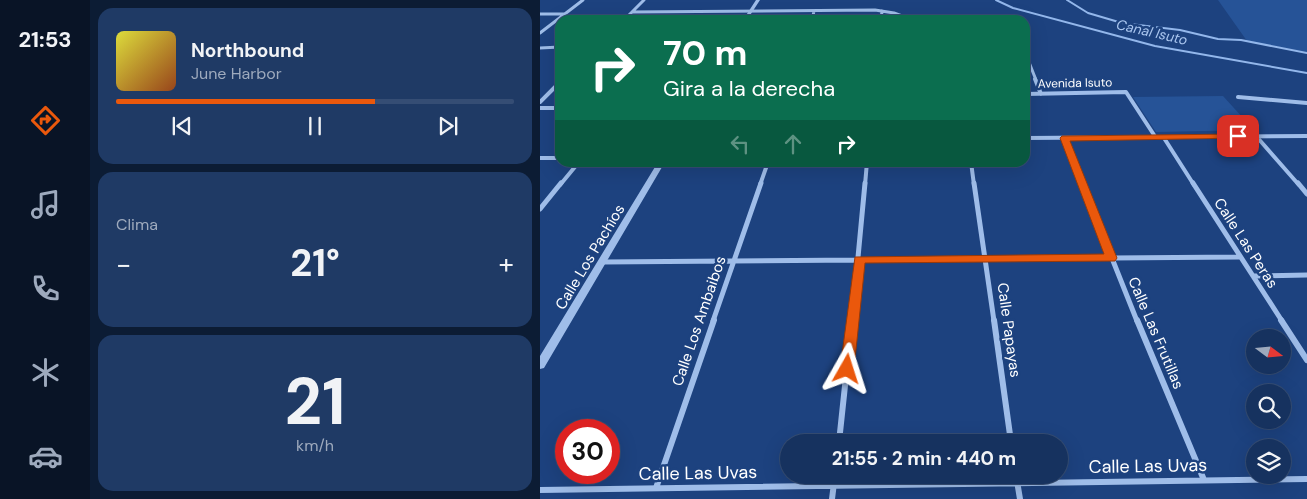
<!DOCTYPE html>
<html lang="es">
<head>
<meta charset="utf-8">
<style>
	body { margin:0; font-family:"DM Sans",sans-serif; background:#1f3a65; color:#f1f3f6; height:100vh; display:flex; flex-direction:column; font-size:19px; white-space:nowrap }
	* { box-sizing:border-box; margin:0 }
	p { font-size:16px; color:#9eaabd }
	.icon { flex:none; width:28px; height:28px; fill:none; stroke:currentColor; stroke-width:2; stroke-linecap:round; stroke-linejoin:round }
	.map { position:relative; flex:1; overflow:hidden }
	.drawer { display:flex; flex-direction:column; gap:8px; padding:8px; background:#0c1c34; width:450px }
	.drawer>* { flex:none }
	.top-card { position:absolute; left:15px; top:15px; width:475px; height:152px; border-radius:15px; box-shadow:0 5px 20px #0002,0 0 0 1px #354d74; background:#0b6e4f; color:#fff; overflow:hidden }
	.needle { width:32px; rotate:106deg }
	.buttons { position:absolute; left:706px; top:329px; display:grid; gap:10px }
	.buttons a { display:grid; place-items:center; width:45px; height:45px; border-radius:50%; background:#16325f; box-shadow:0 5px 20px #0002,0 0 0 1px #354d74; font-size:25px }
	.speed { position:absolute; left:15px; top:419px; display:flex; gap:10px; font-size:25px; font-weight:700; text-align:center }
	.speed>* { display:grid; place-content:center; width:65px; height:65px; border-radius:50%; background:#16325f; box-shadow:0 5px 20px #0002,0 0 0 1px #354d74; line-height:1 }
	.speed .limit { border:8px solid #d22; background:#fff; color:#111 }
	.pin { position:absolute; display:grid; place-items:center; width:42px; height:42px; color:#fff; margin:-21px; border-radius:10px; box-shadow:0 2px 8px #0006 }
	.me { position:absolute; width:55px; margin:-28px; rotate:6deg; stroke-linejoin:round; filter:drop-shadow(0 0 4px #0008) }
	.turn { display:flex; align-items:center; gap:18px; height:105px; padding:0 25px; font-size:22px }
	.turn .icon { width:65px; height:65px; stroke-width:2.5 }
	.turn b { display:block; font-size:35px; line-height:42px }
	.lanes { display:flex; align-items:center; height:48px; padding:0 25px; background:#0003; justify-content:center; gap:25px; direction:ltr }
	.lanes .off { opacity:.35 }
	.big { font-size:38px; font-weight:700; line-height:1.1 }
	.drawer .tile { flex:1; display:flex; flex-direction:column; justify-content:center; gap:8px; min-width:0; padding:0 18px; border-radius:15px; background:#1f3a65 }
	.drawer .dial { align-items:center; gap:0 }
	.dial b { font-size:65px; line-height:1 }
	.song { display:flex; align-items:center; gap:15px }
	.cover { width:60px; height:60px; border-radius:8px; background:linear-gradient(135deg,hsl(60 70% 55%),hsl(20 70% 35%)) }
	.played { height:5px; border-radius:2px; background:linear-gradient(90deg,#ea580c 65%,#354d74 65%) }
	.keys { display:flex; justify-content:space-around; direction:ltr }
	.heat { display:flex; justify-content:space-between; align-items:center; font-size:28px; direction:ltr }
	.trip { position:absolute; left:240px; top:434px; width:288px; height:50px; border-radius:25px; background:#16325f; box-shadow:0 5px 20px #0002,0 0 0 1px #354d74; font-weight:700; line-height:50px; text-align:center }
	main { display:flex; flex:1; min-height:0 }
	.menu { display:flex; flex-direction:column; width:90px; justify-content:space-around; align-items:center; background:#091426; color:#9eaabd }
	.menu .icon { width:35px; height:35px }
	.menu .selected { color:#ea580c }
	.menu b { font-size:22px; color:#f1f3f6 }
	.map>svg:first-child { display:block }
</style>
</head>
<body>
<main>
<nav class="menu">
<b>21:53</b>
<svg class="icon selected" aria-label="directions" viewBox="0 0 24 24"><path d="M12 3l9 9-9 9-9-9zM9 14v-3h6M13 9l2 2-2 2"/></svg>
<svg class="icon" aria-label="music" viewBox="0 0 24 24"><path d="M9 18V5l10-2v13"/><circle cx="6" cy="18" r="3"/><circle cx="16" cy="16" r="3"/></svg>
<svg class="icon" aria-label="phone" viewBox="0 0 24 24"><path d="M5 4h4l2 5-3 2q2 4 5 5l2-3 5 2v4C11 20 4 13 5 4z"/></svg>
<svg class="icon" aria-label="climate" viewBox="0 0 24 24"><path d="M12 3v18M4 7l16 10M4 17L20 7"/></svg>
<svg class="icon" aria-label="car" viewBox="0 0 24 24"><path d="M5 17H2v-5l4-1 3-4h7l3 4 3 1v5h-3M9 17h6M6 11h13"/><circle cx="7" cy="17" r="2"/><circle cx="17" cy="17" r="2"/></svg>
</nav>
<section class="drawer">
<div class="tile">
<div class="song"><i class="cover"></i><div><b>Northbound</b><p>June Harbor</p></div></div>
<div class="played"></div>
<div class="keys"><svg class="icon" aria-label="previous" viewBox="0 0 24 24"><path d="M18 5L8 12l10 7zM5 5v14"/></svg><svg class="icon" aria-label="pause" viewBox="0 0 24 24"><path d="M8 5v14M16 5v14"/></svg><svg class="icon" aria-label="next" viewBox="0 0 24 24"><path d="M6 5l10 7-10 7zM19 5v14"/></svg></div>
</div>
<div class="tile"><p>Clima</p>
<div class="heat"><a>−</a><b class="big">21°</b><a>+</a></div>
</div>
<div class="tile dial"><b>21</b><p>km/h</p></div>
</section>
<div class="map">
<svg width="767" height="499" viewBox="0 0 767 499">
	<rect width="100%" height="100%" fill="#1d427f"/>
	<!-- green -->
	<path fill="#265397" d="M678 0H767V52L707 41Z
		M683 96 714 130 616 132 593 97Z"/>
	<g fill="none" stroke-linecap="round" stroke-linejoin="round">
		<!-- stream -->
		<path stroke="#93b7eb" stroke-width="2" d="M456 0 473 8 615 46 767 73
			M527 0 548 13 582 23 640 30 678 39 701 40 767 53"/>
		<!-- minor-far3 -->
		<path stroke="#9fbde9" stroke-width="3" d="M92 12 335 10 354 13 373 20
			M0 14H24
			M84 20 104 0
			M272 20 274 11
			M341 20 342 11
			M0 33 43 0
			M0 48 20 47
			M485 52 496 80"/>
		<!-- minor-far2 -->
		<path stroke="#9fbde9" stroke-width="4" d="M495 79 501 94
			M485 94 586 92 616 138
			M698 97 767 103
			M0 102 20 82
			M0 108H20
			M716 136 759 185
			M485 138 767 136
			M525 138 543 185
			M624 138 654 185
			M0 158H20
			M431 162 434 185
			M20 185 39 162
			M220 185 228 162
			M325 185 327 162"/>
		<!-- minor-far1 -->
		<path stroke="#9fbde9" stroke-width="5" d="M434 183 454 321
			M542 183 597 321
			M653 183 742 321
			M758 183 767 194
			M0 209 21 183
			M63 262 699 257
			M713 276 767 275
			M173 321 221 183
			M312 321 325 183"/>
		<!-- minor -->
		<path stroke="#9fbde9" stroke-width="6" d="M454 320 471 442
			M597 320 664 480
			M741 320 767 360
			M299 442 312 320
			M476 475 480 499
			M116 488 174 320
			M0 490 767 479
			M292 499 295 475"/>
		<!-- tertiary -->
		<path fill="#9fbde9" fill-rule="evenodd" d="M216 0H220L207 20H203Z
			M118 162H125L4 368 0 369V356Z"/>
	</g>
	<!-- route -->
	<path fill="#ea580c" stroke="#983908" d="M698 134 701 135V138L530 141 577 258 575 261 325 263 314 369 312 373 307 375 302 373 300 369 315 257 564 254 520 138 522 136Z"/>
	<g text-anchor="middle" stroke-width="5" stroke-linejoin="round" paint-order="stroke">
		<!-- far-street labels -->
		<g font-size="12" fill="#fff" stroke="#1d427f">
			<text transform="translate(535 83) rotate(-1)" y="4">Avenida Isuto</text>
		</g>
		<!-- far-water labels -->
		<g font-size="14" font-style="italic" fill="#abc7f0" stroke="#1d427f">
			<text transform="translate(612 32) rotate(13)" y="5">Canal Isuto</text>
		</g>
		<!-- street labels -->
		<g font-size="15" fill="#fff" stroke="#1d427f">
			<text transform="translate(706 243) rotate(57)" y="5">Calle Las Peras</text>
			<text transform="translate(50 257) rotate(-59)" y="5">Calle Los Pachíos</text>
			<text transform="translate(159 321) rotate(-71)" y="5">Calle Los Ambaibos</text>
			<text transform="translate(469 330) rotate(82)" y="5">Calle Papayas</text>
			<text transform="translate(616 333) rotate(67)" y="5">Calle Las Frutillas</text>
		</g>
		<!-- near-street labels -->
		<g font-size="18" fill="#fff" stroke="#1d427f">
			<text transform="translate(608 466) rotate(-1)" y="6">Calle Las Uvas</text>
			<text transform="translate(158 473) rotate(-1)" y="6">Calle Las Uvas</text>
		</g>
	</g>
</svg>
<div class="buttons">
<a><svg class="needle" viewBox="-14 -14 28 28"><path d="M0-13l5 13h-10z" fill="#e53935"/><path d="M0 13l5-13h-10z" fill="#9eaabd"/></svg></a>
<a><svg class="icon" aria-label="search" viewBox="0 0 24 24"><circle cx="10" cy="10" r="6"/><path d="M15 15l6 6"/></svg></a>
<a><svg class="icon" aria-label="layers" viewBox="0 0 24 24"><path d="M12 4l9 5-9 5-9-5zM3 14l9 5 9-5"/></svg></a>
</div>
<div class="speed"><div class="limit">30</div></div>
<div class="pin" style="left:698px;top:136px;background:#d93025"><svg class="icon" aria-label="arrive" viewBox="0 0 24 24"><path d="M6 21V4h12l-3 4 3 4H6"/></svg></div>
<svg class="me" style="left:307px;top:369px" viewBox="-20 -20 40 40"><path d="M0-17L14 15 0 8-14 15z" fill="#ea580c" stroke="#fff" stroke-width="4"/></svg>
<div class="trip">21:55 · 2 min · 440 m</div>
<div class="top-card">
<div class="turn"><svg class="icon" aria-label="right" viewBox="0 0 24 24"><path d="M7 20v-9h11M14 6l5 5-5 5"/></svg><div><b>70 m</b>Gira a la derecha</div></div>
<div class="lanes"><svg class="icon off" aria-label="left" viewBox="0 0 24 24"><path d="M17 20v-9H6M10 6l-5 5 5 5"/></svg><svg class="icon off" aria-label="ahead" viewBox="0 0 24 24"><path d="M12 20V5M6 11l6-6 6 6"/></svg><svg class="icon" aria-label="right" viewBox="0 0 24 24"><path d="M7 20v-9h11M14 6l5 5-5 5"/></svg></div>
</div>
</div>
</main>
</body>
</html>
